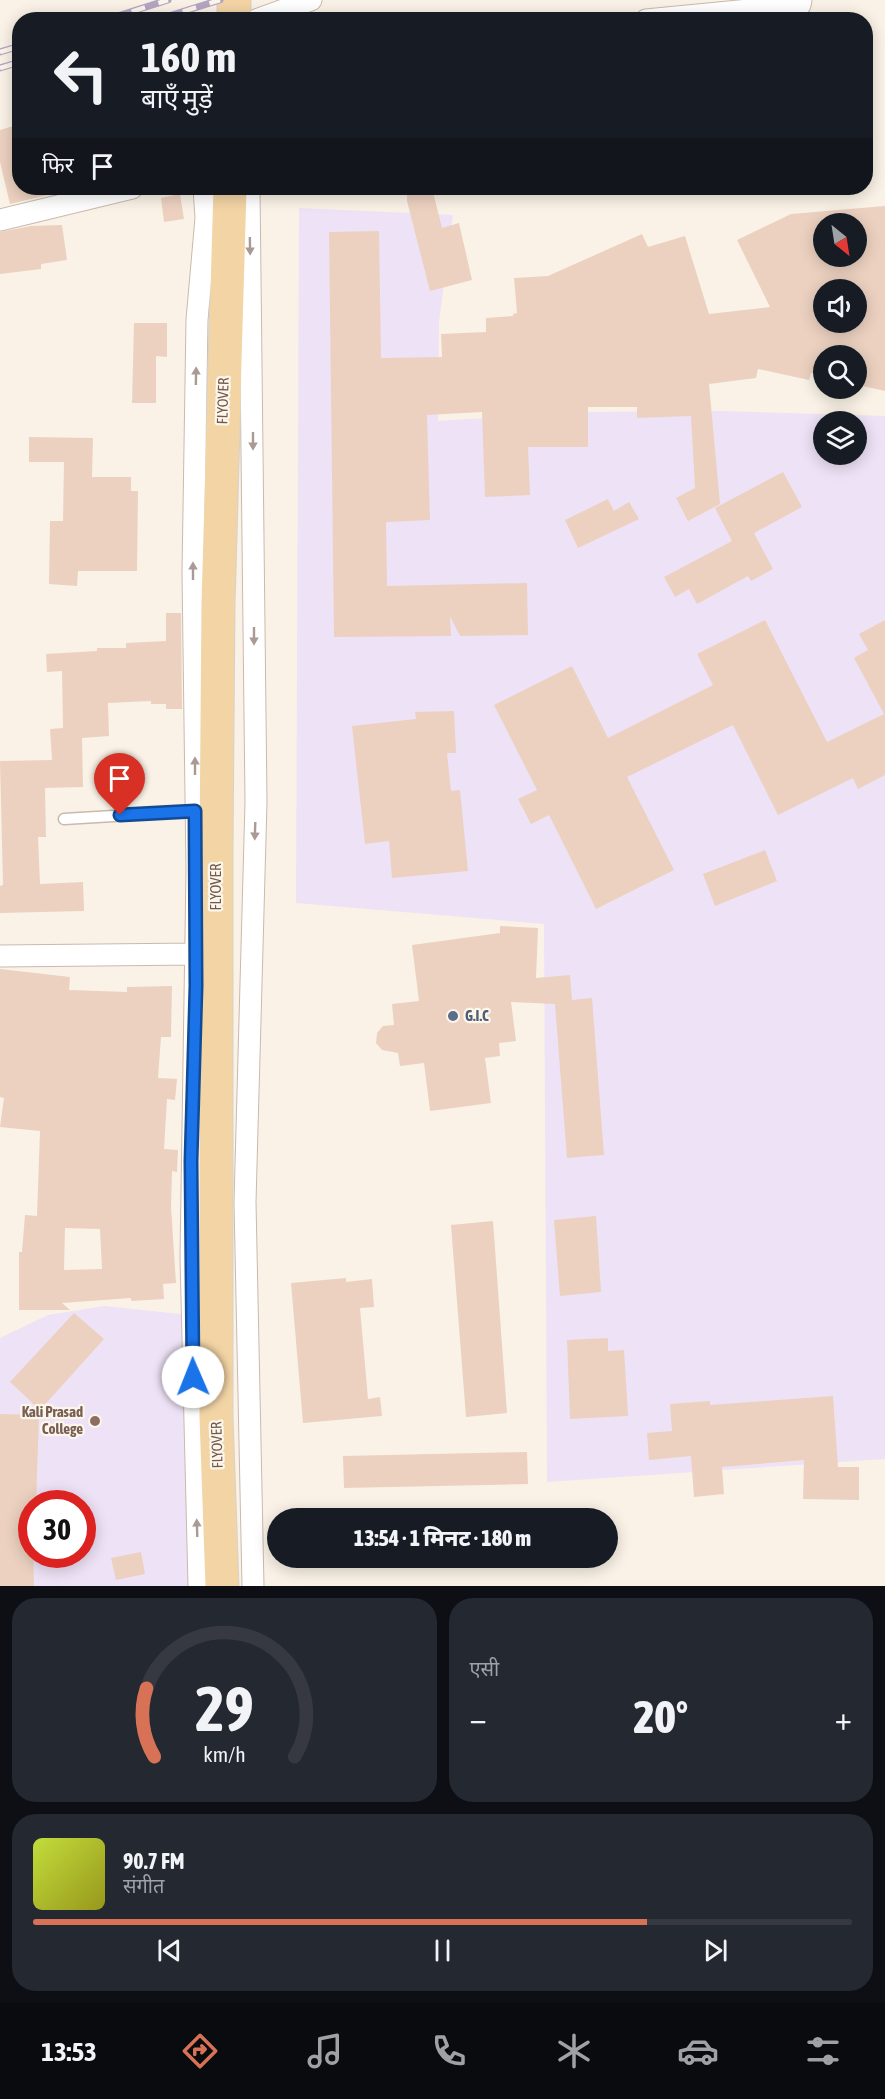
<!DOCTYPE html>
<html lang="hi">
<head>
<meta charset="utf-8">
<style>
	body { margin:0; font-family:"Asap Condensed","Noto Sans Devanagari",sans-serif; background:#242831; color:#f1f3f6; height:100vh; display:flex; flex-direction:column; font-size:22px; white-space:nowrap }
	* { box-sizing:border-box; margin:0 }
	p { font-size:20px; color:#9ea1a6 }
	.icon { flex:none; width:33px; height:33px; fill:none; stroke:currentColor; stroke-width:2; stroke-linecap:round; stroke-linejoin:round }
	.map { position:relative; height:1586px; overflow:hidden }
	.drawer { display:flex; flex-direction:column; gap:12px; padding:12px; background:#0d0f14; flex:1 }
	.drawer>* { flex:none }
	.banner { position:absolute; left:12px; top:12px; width:861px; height:183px; border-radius:24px; box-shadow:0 3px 15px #0003; background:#171b24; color:#f1f3f6; overflow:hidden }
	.needle { width:39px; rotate:150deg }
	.fabs { position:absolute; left:813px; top:213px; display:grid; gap:12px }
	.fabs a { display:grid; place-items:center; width:54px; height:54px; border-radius:50%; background:#171b24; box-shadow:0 3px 15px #0003; font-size:30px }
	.speed { position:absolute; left:18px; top:1490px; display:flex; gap:12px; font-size:30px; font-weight:700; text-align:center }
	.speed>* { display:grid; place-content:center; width:78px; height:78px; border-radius:50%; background:#171b24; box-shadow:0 3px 15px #0003; line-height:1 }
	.speed .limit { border:9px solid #d22; background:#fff; color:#111 }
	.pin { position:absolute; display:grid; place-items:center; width:51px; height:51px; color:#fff; margin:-62px -26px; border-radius:50% 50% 50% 0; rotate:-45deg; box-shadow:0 0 6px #0007 }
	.pin .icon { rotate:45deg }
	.me { position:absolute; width:66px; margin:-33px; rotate:359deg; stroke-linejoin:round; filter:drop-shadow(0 0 4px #0008) }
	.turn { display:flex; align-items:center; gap:21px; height:126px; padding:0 30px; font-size:27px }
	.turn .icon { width:78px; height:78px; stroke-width:2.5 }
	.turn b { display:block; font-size:42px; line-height:51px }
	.then { display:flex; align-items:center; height:57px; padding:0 30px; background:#0003; gap:12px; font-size:22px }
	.big { font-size:45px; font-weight:800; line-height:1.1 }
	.drawer .card { flex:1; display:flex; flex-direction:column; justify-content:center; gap:9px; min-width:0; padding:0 21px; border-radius:24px; background:#242831 }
	.drawer .dial { align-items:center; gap:0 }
	.dial svg { height:156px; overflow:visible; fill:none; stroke:#363941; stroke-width:7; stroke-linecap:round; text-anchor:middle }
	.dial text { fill:#f1f3f6; stroke:none }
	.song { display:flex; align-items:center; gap:18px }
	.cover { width:72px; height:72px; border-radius:9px; background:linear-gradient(135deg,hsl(70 70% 55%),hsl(60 70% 35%)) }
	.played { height:6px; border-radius:3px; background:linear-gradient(90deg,#d77257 75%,#363941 75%) }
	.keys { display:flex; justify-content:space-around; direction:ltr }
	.heat { display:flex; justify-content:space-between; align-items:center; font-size:33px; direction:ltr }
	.drawer .tiles { flex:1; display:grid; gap:12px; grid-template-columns:1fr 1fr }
	.card:last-child { grid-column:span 2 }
	.trip { position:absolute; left:267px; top:1508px; width:351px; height:60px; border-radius:30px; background:#171b24; box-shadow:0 3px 15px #0003; font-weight:800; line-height:60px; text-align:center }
	.menu { display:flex; height:96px; justify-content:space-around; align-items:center; background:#090b0e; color:#9ea1a6 }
	.menu .icon { width:42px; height:42px }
	.menu .selected { color:#d77257 }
	.menu b { font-size:27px; color:#f1f3f6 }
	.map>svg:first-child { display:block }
</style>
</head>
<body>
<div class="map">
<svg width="885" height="1586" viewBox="0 0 885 1586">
	<rect width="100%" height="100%" fill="#faf2e6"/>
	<!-- education -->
	<path fill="#eee2f6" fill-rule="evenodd" d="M299 208 453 215 439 322 438 421 579 412 724 411 885 416V1459L547 1482 544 924 296 903ZM824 422H856V454H824Z
		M104 1306 190 1315 192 1586H0V1338L48 1315ZM32 1503H82V1554H32Z"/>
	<!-- building -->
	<path fill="#ecd1c0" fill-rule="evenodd" d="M20 124V188H68V190L10 204 0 162V130Z
		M407 188H432L442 228 459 223 472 280 430 291 407 201Z
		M180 194 184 219 164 222 161 198Z
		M885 206V391L858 385 863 362 856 361V356L824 354V375L811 373 809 380 758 369 756 378 709 384 720 504 688 521 676 498 695 488 691 416 637 418V407H588V447H528L530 495 485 497 482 412 427 415 430 520 386 522 387 586 527 583 528 635 460 636 450 616 451 636 334 637 329 232 379 231 381 358 442 357 441 334 486 332V318L513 316V314L517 313 514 278 548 276 642 234 648 247 685 236 709 314 770 307 737 240 791 214ZM824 224H856V256H824ZM824 290H856V322H824Z
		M62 225 67 260 41 264V269L0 274V232L31 226Z
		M134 323H167V357L156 356V403H132Z
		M29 437 93 438 92 477H131V491H138L137 571H78L77 586 49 584 50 521H63L64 462H29Z
		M783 472 802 507 754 533 773 569 751 581 748 576 697 604 689 589 675 597 664 577 732 541 715 508Z
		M608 499 614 511 629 502 639 519 578 548 565 520Z
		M166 613H181L182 709H166V704H151V701L108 703 109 736 82 738 83 787 45 788 46 837H38L40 884 83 882 84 911 0 913V886L3 885 0 761 52 760 50 729 63 728 62 671 47 672 46 654 97 651V648H126V643L166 641Z
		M765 620 827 742 884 714 854 658 868 650 859 634 885 620V775L858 789 853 778 778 815 733 725 627 777 674 870 596 909 549 815 531 824 518 799 537 790 494 705 572 666 608 738 713 685 697 654Z
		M454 711 456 753H447L451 791 460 790 468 871 392 878 389 841 365 844 352 726 416 719 415 712Z
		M765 850 777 881 715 906 703 874Z
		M500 926 538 928 536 978 570 975 572 1000 592 998 604 1155 567 1158 555 1004 511 1002 516 1041 499 1043 500 1056 485 1058 491 1103 430 1111 424 1063 400 1066 398 1053 382 1050 376 1043 377 1033 383 1026 394 1025 392 1004 419 1001 412 945 500 933Z
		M0 969 70 977 69 990 127 992V987L172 986 171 1037H161L158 1078 177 1079 175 1100 167 1099 164 1149 178 1150 177 1172 172 1171 171 1207 176 1283 163 1284 164 1299 131 1301V1298L62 1303 70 1310H19V1252H22L25 1215 37 1216 40 1131 0 1127 4 1098 0 1097ZM65 1228 100 1229 102 1269 64 1270Z
		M596 1216 601 1292 560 1296 554 1220Z
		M493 1221 507 1413 466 1417 451 1225Z
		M346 1278V1282L372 1279 374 1307 360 1308 368 1399 380 1397 382 1416 303 1423 291 1283Z
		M74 1313 104 1339 40 1410 10 1382Z
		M608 1338V1351L624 1350 628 1416 570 1419 567 1340Z
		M833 1396 838 1467H859V1500L803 1499 804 1460 722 1467 724 1494 694 1497 691 1456 649 1460 647 1433 672 1431 670 1404 710 1401V1405Z
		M0 1414 39 1415 36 1503H32L34 1586H0Z
		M527 1452 528 1484 344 1488 343 1456Z
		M141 1552 145 1574 116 1580 111 1558Z"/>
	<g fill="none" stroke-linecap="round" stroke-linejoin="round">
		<!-- lane casing -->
		<g stroke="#cab9ad" stroke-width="13">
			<path id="lane" d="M64 819 195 811"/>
		</g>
		<!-- street casing -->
		<g stroke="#cab9ad" stroke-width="23">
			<path id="street" d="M256 20 311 0
				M646 20 800 5 801 0
				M249 188 256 802 245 1202 253 1586
				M0 220 132 188
				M0 956 196 954
				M199 1586 191 1257 197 870 193 573 197 320 206 218 204 188"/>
		</g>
		<!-- primary casing -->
		<g stroke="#d7d1cd" stroke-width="35">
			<path id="primary" d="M234 20V0
				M222 1586 216 1417V847L218 604 230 188"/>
		</g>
		<!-- lane -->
		<use href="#lane" stroke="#fff" stroke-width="10"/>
		<!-- street -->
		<use href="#street" stroke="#fff" stroke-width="21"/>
		<!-- primary -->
		<use href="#primary" stroke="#f2d4a5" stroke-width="33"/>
		<!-- rail casing -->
		<g stroke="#b4a5c2" stroke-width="7">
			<path id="rail" d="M105 20 168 0
				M156 20 220 0
				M0 52 20 46
				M0 68 20 62"/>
		</g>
		<!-- rail -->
		<use href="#rail" stroke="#fdf6eb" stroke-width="4.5" stroke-dasharray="14" stroke-linecap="butt"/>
	</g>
	<!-- one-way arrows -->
	<defs><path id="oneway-solid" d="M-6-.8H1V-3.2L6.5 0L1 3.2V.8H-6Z" transform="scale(1.5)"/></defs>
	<g fill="#a99b94">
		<use href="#oneway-solid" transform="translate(250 246) rotate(89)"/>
		<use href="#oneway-solid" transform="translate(196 376) rotate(-89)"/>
		<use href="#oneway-solid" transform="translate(253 441) rotate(90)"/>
		<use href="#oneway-solid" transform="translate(193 571) rotate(-90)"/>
		<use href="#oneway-solid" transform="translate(254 636) rotate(90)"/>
		<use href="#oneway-solid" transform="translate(195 766) rotate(-90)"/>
		<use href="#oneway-solid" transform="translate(255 831) rotate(92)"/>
		<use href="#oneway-solid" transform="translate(197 1528) rotate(-92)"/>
	</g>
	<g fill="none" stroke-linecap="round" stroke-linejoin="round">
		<!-- route casing -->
		<g stroke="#114b97" stroke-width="15">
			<path id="route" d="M120 815 195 811 196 986 191 1161 193 1377"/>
		</g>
		<!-- route -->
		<use href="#route" stroke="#1a73e8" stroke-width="10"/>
	</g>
	<!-- markers -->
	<circle fill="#5c6f8a" stroke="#fdf6eb" stroke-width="2" cx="453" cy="1016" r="6"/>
	<circle fill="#8d6e63" stroke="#fdf6eb" stroke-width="2" cx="95" cy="1421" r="6"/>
	<g text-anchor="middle" stroke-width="4.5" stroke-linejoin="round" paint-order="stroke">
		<!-- street labels -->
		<g font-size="15" fill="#70594d" stroke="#fdf6eb">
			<text transform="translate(223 401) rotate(-88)" y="5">FLYOVER</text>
			<text transform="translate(216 887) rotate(-90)" y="5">FLYOVER</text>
			<text transform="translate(217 1445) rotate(-92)" y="5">FLYOVER</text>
		</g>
		<!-- service labels -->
		<g font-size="15" font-weight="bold" fill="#4e5e75" stroke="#fdf6eb" text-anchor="start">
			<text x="465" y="1021">G.I.C</text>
		</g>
		<!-- education labels -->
		<g font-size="15" font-weight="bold" fill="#785e54" stroke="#fdf6eb" text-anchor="end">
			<text x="83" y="1417">Kali Prasad<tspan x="83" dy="17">College</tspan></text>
		</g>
	</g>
</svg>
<div class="fabs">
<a><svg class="needle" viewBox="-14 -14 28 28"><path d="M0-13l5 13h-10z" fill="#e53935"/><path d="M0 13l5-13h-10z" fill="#9ea1a6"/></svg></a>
<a><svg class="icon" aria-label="sound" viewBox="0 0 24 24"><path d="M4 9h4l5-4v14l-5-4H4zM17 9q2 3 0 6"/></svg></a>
<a><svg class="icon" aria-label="search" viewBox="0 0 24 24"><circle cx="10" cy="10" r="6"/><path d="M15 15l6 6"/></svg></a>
<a><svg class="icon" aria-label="layers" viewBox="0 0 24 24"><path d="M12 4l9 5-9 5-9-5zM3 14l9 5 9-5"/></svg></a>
</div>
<div class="speed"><div class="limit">30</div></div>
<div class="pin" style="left:120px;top:815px;background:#d93025"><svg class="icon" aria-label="arrive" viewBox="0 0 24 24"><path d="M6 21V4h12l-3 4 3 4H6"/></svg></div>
<svg class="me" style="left:193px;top:1377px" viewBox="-20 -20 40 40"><circle r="19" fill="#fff"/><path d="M0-13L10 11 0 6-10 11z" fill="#1a73e8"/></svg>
<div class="trip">13:54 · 1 मिनट · 180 m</div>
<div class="banner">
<div class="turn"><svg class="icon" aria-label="left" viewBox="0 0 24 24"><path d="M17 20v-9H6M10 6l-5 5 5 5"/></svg><div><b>160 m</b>बाएँ मुड़ें</div></div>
<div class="then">फिर<svg class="icon" aria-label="arrive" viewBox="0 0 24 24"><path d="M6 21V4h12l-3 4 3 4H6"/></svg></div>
</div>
</div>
<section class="drawer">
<div class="tiles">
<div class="card dial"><svg viewBox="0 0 100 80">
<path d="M14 69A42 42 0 1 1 86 69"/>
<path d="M14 69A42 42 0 0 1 10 34" stroke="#d77257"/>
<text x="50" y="56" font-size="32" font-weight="700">29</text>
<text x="50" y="72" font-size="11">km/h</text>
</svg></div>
<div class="card"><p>एसी</p>
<div class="heat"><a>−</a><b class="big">20°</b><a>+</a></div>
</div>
<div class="card">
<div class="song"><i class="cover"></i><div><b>90.7 FM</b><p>संगीत</p></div></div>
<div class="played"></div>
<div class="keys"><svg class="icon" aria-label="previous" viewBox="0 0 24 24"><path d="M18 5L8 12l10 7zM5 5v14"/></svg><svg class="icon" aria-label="pause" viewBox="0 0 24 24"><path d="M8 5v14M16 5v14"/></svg><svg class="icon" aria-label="next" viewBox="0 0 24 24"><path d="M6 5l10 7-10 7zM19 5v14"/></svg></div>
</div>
</div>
</section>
<nav class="menu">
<b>13:53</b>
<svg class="icon selected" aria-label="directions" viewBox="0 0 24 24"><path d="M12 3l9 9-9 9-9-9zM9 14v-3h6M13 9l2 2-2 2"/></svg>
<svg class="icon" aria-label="music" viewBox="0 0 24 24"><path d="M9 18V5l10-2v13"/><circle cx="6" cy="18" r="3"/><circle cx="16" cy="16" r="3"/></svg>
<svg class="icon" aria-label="phone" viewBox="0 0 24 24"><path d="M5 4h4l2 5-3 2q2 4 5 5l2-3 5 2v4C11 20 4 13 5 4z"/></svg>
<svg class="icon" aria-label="climate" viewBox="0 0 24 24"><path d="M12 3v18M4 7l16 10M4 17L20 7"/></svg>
<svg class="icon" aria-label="car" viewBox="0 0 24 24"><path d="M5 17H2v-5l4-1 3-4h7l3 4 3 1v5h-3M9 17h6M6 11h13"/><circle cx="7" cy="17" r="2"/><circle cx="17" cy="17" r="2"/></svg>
<svg class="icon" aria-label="filters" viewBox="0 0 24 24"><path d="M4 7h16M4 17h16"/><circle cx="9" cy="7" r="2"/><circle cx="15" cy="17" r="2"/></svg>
</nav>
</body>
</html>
